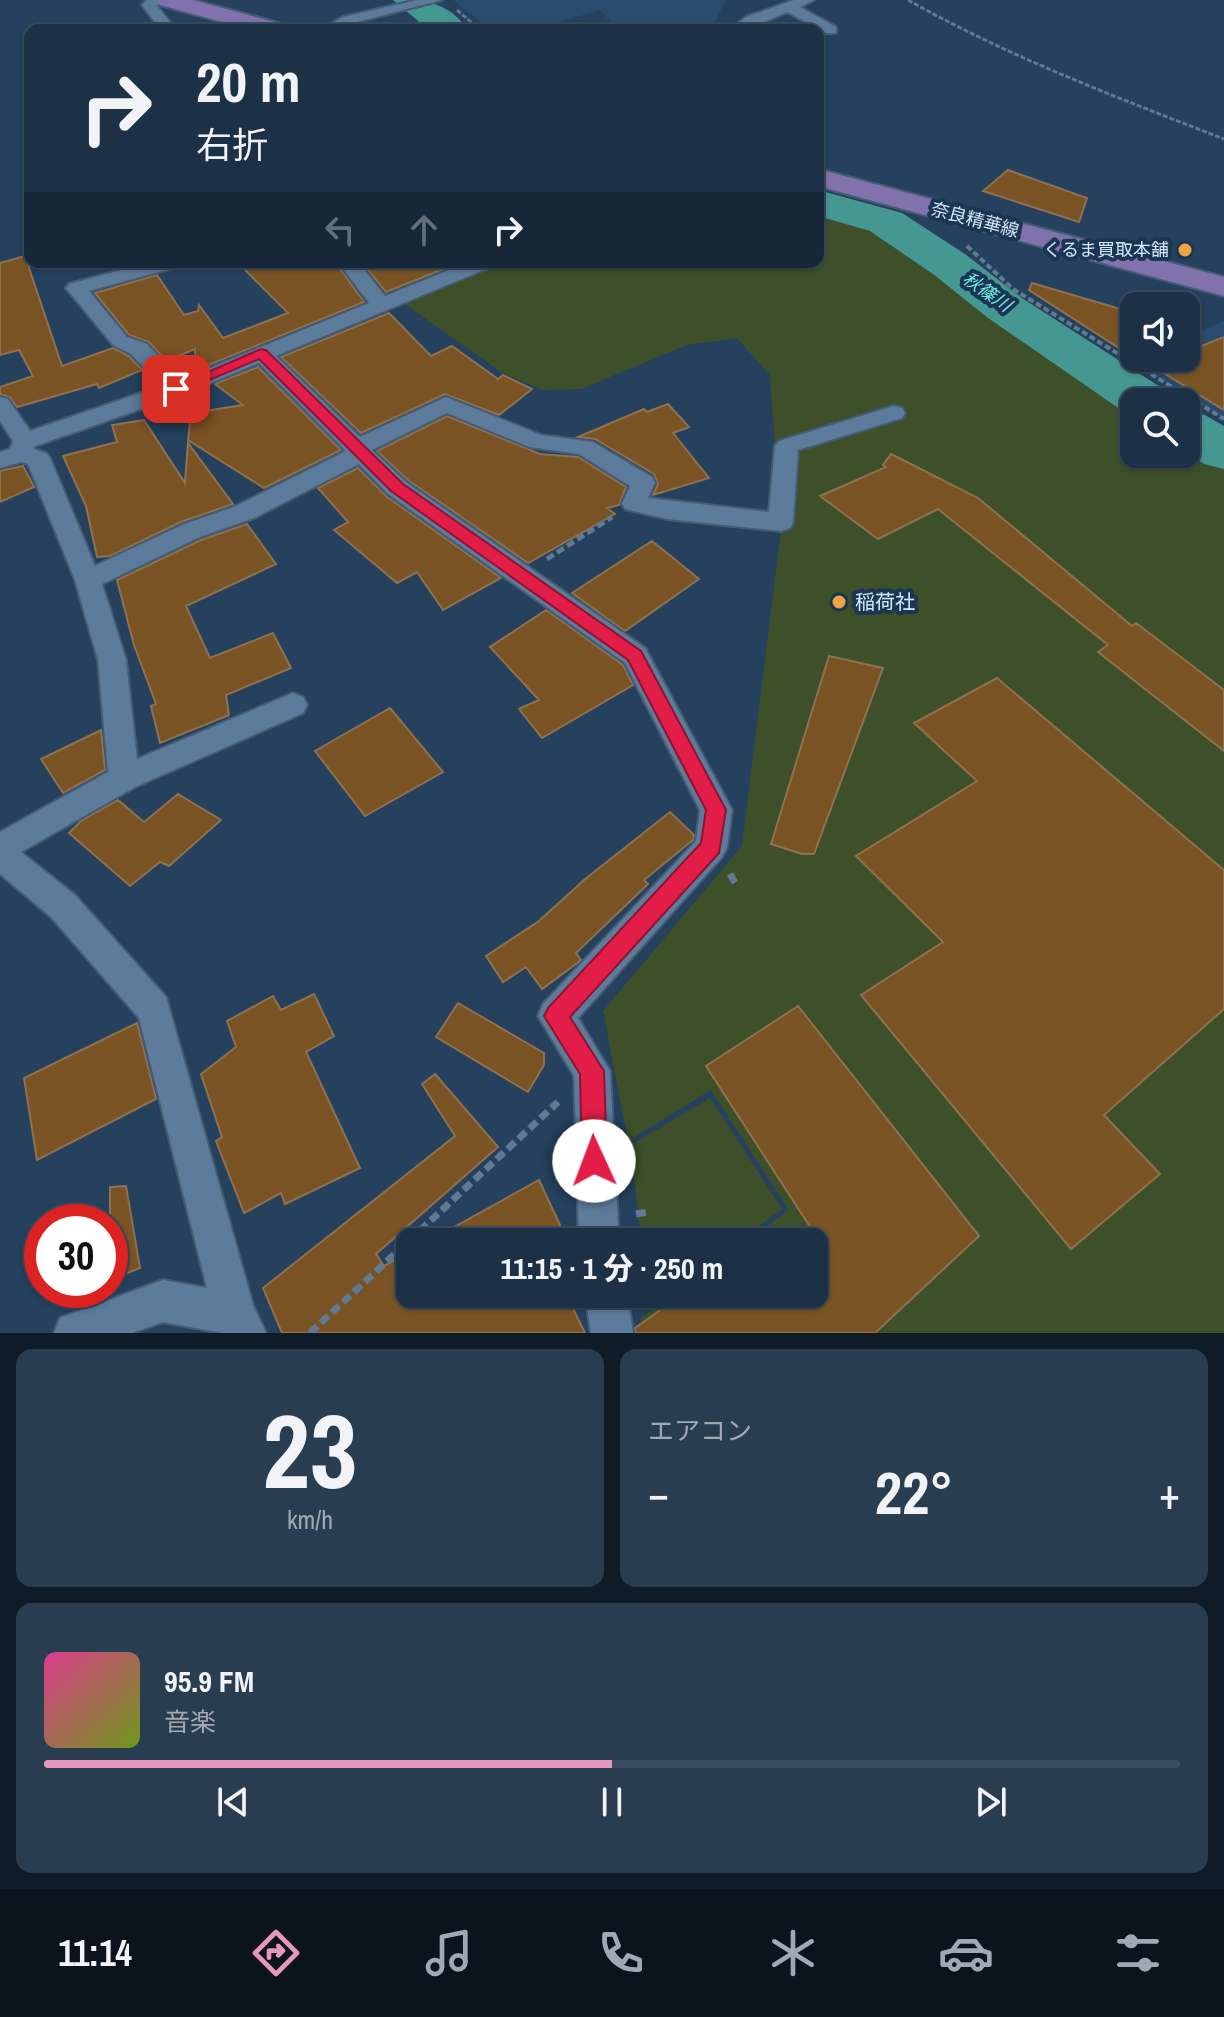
<!DOCTYPE html>
<html lang="ja">
<head>
<meta charset="utf-8">
<style>
	body { margin:0; font-family:"Archivo Narrow","Noto Sans JP",sans-serif; background:#293d51; color:#f1f3f6; height:100vh; display:flex; flex-direction:column; font-size:30px; white-space:nowrap }
	* { box-sizing:border-box; margin:0 }
	p { font-size:26px; color:#a0a9b3 }
	.icon { flex:none; width:44px; height:44px; fill:none; stroke:currentColor; stroke-width:2; stroke-linecap:round; stroke-linejoin:round }
	.map { position:relative; height:1333px; overflow:hidden }
	.drawer { display:flex; flex-direction:column; gap:16px; padding:16px; background:#0f1b26; flex:1 }
	.drawer>* { flex:none }
	.banner { position:absolute; left:24px; top:24px; width:800px; height:244px; border-radius:16px; box-shadow:0 2px 6px #0004,0 0 0 2px #3a4c5f; background:#1c3146; color:#f1f3f6; overflow:hidden }
	.controls { position:absolute; left:1120px; top:292px; display:grid; gap:16px }
	.controls a { display:grid; place-items:center; width:80px; height:80px; border-radius:16px; background:#1c3146; box-shadow:0 2px 6px #0004,0 0 0 2px #3a4c5f; font-size:40px }
	.speed { position:absolute; left:24px; top:1204px; display:flex; gap:16px; font-size:40px; font-weight:700; text-align:center }
	.speed>* { display:grid; place-content:center; width:104px; height:104px; border-radius:50%; background:#1c3146; box-shadow:0 2px 6px #0004,0 0 0 2px #3a4c5f; line-height:1 }
	.speed .limit { border:12px solid #d22; background:#fff; color:#111 }
	.pin { position:absolute; display:grid; place-items:center; width:68px; height:68px; color:#fff; margin:-34px; border-radius:16px; box-shadow:0 4px 12px #0006 }
	.me { position:absolute; width:88px; margin:-44px; rotate:358deg; stroke-linejoin:round; filter:drop-shadow(0 0 6px #0008) }
	.turn { display:flex; align-items:center; gap:28px; height:168px; padding:0 40px; font-size:36px }
	.turn .icon { width:104px; height:104px; stroke-width:2.5 }
	.turn b { display:block; font-size:56px; line-height:68px }
	.lanes { display:flex; align-items:center; height:76px; padding:0 40px; background:#0003; justify-content:center; gap:40px; direction:ltr }
	.lanes .off { opacity:.35 }
	.big { font-size:60px; font-weight:800; line-height:1.1 }
	.drawer .widget { flex:1; display:flex; flex-direction:column; justify-content:center; gap:12px; min-width:0; padding:0 28px; border-radius:16px; background:#293d51 }
	.drawer .dial { align-items:center; gap:0 }
	.dial b { font-size:104px; line-height:1 }
	.song { display:flex; align-items:center; gap:24px }
	.cover { width:96px; height:96px; border-radius:12px; background:linear-gradient(135deg,hsl(330 70% 55%),hsl(80 70% 35%)) }
	.played { height:8px; border-radius:4px; background:linear-gradient(90deg,#e797bd 50%,#3a4c5f 50%) }
	.keys { display:flex; justify-content:space-around; direction:ltr }
	.heat { display:flex; justify-content:space-between; align-items:center; font-size:44px; direction:ltr }
	.drawer .tiles { flex:1; display:grid; gap:16px; grid-template-columns:1fr 1fr }
	.widget:last-child { grid-column:span 2 }
	.trip { position:absolute; left:396px; top:1228px; width:432px; height:80px; border-radius:16px; background:#1c3146; box-shadow:0 2px 6px #0004,0 0 0 2px #3a4c5f; font-weight:800; line-height:80px; text-align:center }
	.menu { display:flex; height:128px; justify-content:space-around; align-items:center; background:#0b141c; color:#a0a9b3 }
	.menu .icon { width:56px; height:56px }
	.menu .on { color:#e797bd }
	.menu b { font-size:36px; color:#f1f3f6 }
	.map>svg:first-child { display:block }
</style>
</head>
<body>
<div class="map">
<svg width="1224" height="1333" viewBox="0 0 1224 1333">
	<rect width="100%" height="100%" fill="#25415d"/>
	<!-- built -->
	<path fill="#294b6d" d="M453 0H726L714 24 687 30H618L600 10 533 30H491Z
		M1224 321V419L1129 360 1186 358V337Z"/>
	<!-- green -->
	<path fill="#3e502a" d="M818 212 876 227 896 236 1031 334 1135 402 1134 454H1186V435L1224 460V1333H647L640 1319 674 1294H814V1242H745L789 1210 711 1090 628 1141 603 1011 742 846 781 530 770 375 737 338 687 345 581 389 543 390 501 372 405 304 500 262H818Z
		M710 1098 782 1209 737 1242H641L631 1145Z"/>
	<g fill="none" stroke-linecap="round" stroke-linejoin="round">
		<!-- river -->
		<path fill="#459792" fill-rule="evenodd" d="M393 0C424 0 448 1 468 30H429Z
			M818 190 902 213 965 254 1022 298 1165 390 1172 402H1134V415L1127 414 988 318 933 274 870 231 818 216Z
			M1186 410 1205 415 1224 426V469L1204 464 1186 452Z"/>
	</g>
	<!-- building -->
	<path fill="#795324" stroke="#8e7150" stroke-width="2" d="M1008 170 1087 198 1079 222 983 191Z
		M25 256 62 366 113 348 129 356 142 370 99 388 97 384 17 407 10 397 0 394V387L33 376 19 350 0 355V263Z
		M237 262H335L364 302 196 370 195 349 166 361 149 342 129 335 95 293 157 275 184 315 198 311 199 305 223 338 288 313Z
		M362 262H461L386 292Z
		M1032 283 1134 313V339L1119 348 1029 290Z
		M389 313 431 356 452 346 498 379 503 375 532 389 499 415 445 394 361 433 281 357Z
		M1224 337V410L1152 366 1172 358H1186V352Z
		M258 367 341 450 264 488 188 440 191 413 243 405 215 384Z
		M668 404 689 427 673 433 709 478 653 495 658 484 654 474 595 439 578 437 644 409 647 412Z
		M447 416 540 454 578 457 626 487 619 505 607 508 615 514 528 563 408 480 377 451Z
		M144 420 185 483 188 443 233 504 181 522 110 556 97 557 86 506 63 456 117 442 112 425Z
		M891 454 978 498 1132 626 1136 623 1224 690V751L1098 652 1108 645 938 509 878 539 820 496 886 467 883 465Z
		M23 466 34 487 0 502V471Z
		M358 468 386 496 501 578 443 610 417 572 397 583 334 530 348 522 318 488Z
		M247 524 276 564 186 606 210 658 273 633 291 668 226 695 229 715 160 743 151 706 156 704 134 645 117 580 201 540Z
		M652 541 699 579 625 631 572 593Z
		M546 610 623 665 633 685 542 738 519 709 539 700 490 647Z
		M829 656 883 668 814 854H802L771 844Z
		M997 678 1224 870V1009L1104 1115 1160 1174 1071 1249 861 995 943 942 856 856 977 781 914 723Z
		M390 708 443 772 365 816 315 751Z
		M101 730 105 770 63 793 41 759Z
		M178 794 221 820 169 866 160 862 130 886 69 833 81 821 118 800 144 822Z
		M670 812 694 835 693 840 644 880 648 884 576 953 581 960 576 964 542 989 526 967 503 982 486 956 539 921 584 880Z
		M314 994 334 1036 306 1052 360 1168 285 1204 281 1193 244 1213 216 1141 222 1137 201 1074 236 1047 227 1021 273 996 281 1010Z
		M458 1003 544 1053V1065L528 1092 436 1037Z
		M798 1006 979 1236 875 1333H636L635 1328 683 1294H814V1242H810L816 1236 706 1066Z
		M137 1023 156 1099 37 1160 24 1078Z
		M435 1074 498 1147 376 1254 384 1266 410 1252V1294H566L585 1333H282L263 1288 455 1136 422 1084Z
		M539 1180 568 1242H427Z
		M126 1186 140 1268 110 1280V1187Z"/>
	<g fill="none" stroke-linecap="round" stroke-linejoin="round">
		<!-- street casing -->
		<g stroke="#445c74" stroke-width="4">
			<path id="street" d="M147 0H163L157 6 176 30H161L142 5Z
				M417 0H442L353 23 338 30H319L343 17Z
				M794 0H814L800 7 836 27V33H826L787 12 746 30H729L746 17Z
				M151 262H183L180 266 89 291 127 337 147 344 180 380 369 303 338 262H358L385 296 469 262H496L493 266 276 356 360 437 446 397 541 435 593 442 652 477 655 483 648 498 769 512 775 446 779 441 894 406 902 408 905 413 902 418 798 450 793 522 790 528 781 531 667 519 625 509 622 503 630 486 579 454 529 447 447 413 372 450 406 482 645 648 732 810 727 847 722 857 578 1018 610 1071 619 1242H579L574 1076 538 1016 543 1004 696 841 700 810 625 663 388 494 359 464 254 518 200 537 102 584 126 660 137 759 293 693 303 697 307 705 303 713 135 787 21 852 75 895 166 997 253 1305 266 1333H222L163 1322 132 1333H54L60 1318 163 1280 207 1288 139 1018 51 917 0 874V832L108 772 98 660 75 580 28 464 21 462 0 468V452L10 449 13 441 0 421V397L8 399 30 431 161 386 131 354 113 345 66 288 69 284ZM259 363 346 451 236 506 182 525 95 566 50 458 46 453 34 449 35 446 184 394Z
				M585 1294H627L633 1333H591Z"/>
		</g>
		<!-- primary casing -->
		<g stroke="#445c74" stroke-width="4">
			<path id="primary" d="M157 0H193L286 25 289 30H252L160 5Z
				M818 169 1224 277V296L818 186Z"/>
		</g>
		<!-- path-far3 -->
		<path stroke="#617992" stroke-width="3" stroke-dasharray="5 2" stroke-linecap="butt" d="M908 0C1009 57 1116 97 1224 139
			M457 10 480 30"/>
		<!-- path-far2 -->
		<path stroke="#617992" stroke-width="4" stroke-dasharray="6 3" stroke-linecap="butt" d="M967 246 1013 289 1224 419"/>
		<!-- path-far1 -->
		<path stroke="#617992" stroke-width="5" stroke-dasharray="8 4" stroke-linecap="butt" d="M547 559 612 517"/>
		<!-- path -->
		<path stroke="#617992" stroke-width="7" stroke-dasharray="10 5" stroke-linecap="butt" d="M730 874 736 884
			M636 1214 648 1212
			M310 1333 558 1102"/>
		<!-- street -->
		<use href="#street" fill="#5d7b9a" fill-rule="evenodd"/>
		<!-- primary -->
		<use href="#primary" fill="#8172ad" fill-rule="evenodd"/>
	</g>
	<!-- route -->
	<path fill="#e11d48" stroke="#92132f" stroke-width="2" d="M261 349 266 350 403 484 641 651 726 810 719 853 570 1017 604 1071 607 1161 603 1170 594 1174 586 1170 582 1161 580 1074 544 1016 548 1008 701 843 706 810 628 660 391 491 259 359 181 392H171L169 389Z"/>
	<!-- markers -->
	<g fill="#f1a540" stroke="#1b3652" stroke-width="3">
		<circle cx="1185" cy="250" r="8"/>
		<circle cx="839" cy="602" r="8"/>
	</g>
	<g text-anchor="middle" stroke-width="8" stroke-linejoin="round" paint-order="stroke">
		<!-- far-street labels -->
		<g font-size="18" fill="#d6e6f8" stroke="#1b3652">
			<text transform="translate(975 220) rotate(15)" y="6">奈良精華線</text>
		</g>
		<!-- far-poi labels -->
		<g font-size="18" fill="#d6e6f8" stroke="#1b3652" text-anchor="end">
			<text x="1169" y="256">くるま買取本舗</text>
		</g>
		<!-- far-water labels -->
		<g font-size="18" font-style="italic" fill="#73ede6" stroke="#1b3652">
			<text transform="translate(987 292) rotate(35)" y="6">秋篠川</text>
		</g>
		<!-- poi labels -->
		<g font-size="20" fill="#d6e6f8" stroke="#1b3652" text-anchor="start">
			<text x="855" y="609">稲荷社</text>
		</g>
	</g>
</svg>
<div class="controls">
<a><svg class="icon" aria-label="sound" viewBox="0 0 24 24"><path d="M4 9h4l5-4v14l-5-4H4zM17 9q2 3 0 6"/></svg></a>
<a><svg class="icon" aria-label="search" viewBox="0 0 24 24"><circle cx="10" cy="10" r="6"/><path d="M15 15l6 6"/></svg></a>
</div>
<div class="speed"><div class="limit">30</div></div>
<div class="pin" style="left:176px;top:389px;background:#d93025"><svg class="icon" aria-label="arrive" viewBox="0 0 24 24"><path d="M6 21V4h12l-3 4 3 4H6"/></svg></div>
<svg class="me" style="left:594px;top:1161px" viewBox="-20 -20 40 40"><circle r="19" fill="#fff"/><path d="M0-13L10 11 0 6-10 11z" fill="#e11d48"/></svg>
<div class="trip">11:15 · 1 分 · 250 m</div>
<div class="banner">
<div class="turn"><svg class="icon" aria-label="right" viewBox="0 0 24 24"><path d="M7 20v-9h11M14 6l5 5-5 5"/></svg><div><b>20 m</b>右折</div></div>
<div class="lanes"><svg class="icon off" aria-label="left" viewBox="0 0 24 24"><path d="M17 20v-9H6M10 6l-5 5 5 5"/></svg><svg class="icon off" aria-label="ahead" viewBox="0 0 24 24"><path d="M12 20V5M6 11l6-6 6 6"/></svg><svg class="icon" aria-label="right" viewBox="0 0 24 24"><path d="M7 20v-9h11M14 6l5 5-5 5"/></svg></div>
</div>
</div>
<section class="drawer">
<div class="tiles">
<div class="widget dial"><b>23</b><p>km/h</p></div>
<div class="widget"><p>エアコン</p>
<div class="heat"><a>−</a><b class="big">22°</b><a>+</a></div>
</div>
<div class="widget">
<div class="song"><i class="cover"></i><div><b>95.9 FM</b><p>音楽</p></div></div>
<div class="played"></div>
<div class="keys"><svg class="icon" aria-label="previous" viewBox="0 0 24 24"><path d="M18 5L8 12l10 7zM5 5v14"/></svg><svg class="icon" aria-label="pause" viewBox="0 0 24 24"><path d="M8 5v14M16 5v14"/></svg><svg class="icon" aria-label="next" viewBox="0 0 24 24"><path d="M6 5l10 7-10 7zM19 5v14"/></svg></div>
</div>
</div>
</section>
<nav class="menu">
<b>11:14</b>
<svg class="icon on" aria-label="directions" viewBox="0 0 24 24"><path d="M12 3l9 9-9 9-9-9zM9 14v-3h6M13 9l2 2-2 2"/></svg>
<svg class="icon" aria-label="music" viewBox="0 0 24 24"><path d="M9 18V5l10-2v13"/><circle cx="6" cy="18" r="3"/><circle cx="16" cy="16" r="3"/></svg>
<svg class="icon" aria-label="phone" viewBox="0 0 24 24"><path d="M5 4h4l2 5-3 2q2 4 5 5l2-3 5 2v4C11 20 4 13 5 4z"/></svg>
<svg class="icon" aria-label="climate" viewBox="0 0 24 24"><path d="M12 3v18M4 7l16 10M4 17L20 7"/></svg>
<svg class="icon" aria-label="car" viewBox="0 0 24 24"><path d="M5 17H2v-5l4-1 3-4h7l3 4 3 1v5h-3M9 17h6M6 11h13"/><circle cx="7" cy="17" r="2"/><circle cx="17" cy="17" r="2"/></svg>
<svg class="icon" aria-label="filters" viewBox="0 0 24 24"><path d="M4 7h16M4 17h16"/><circle cx="9" cy="7" r="2"/><circle cx="15" cy="17" r="2"/></svg>
</nav>
</body>
</html>
